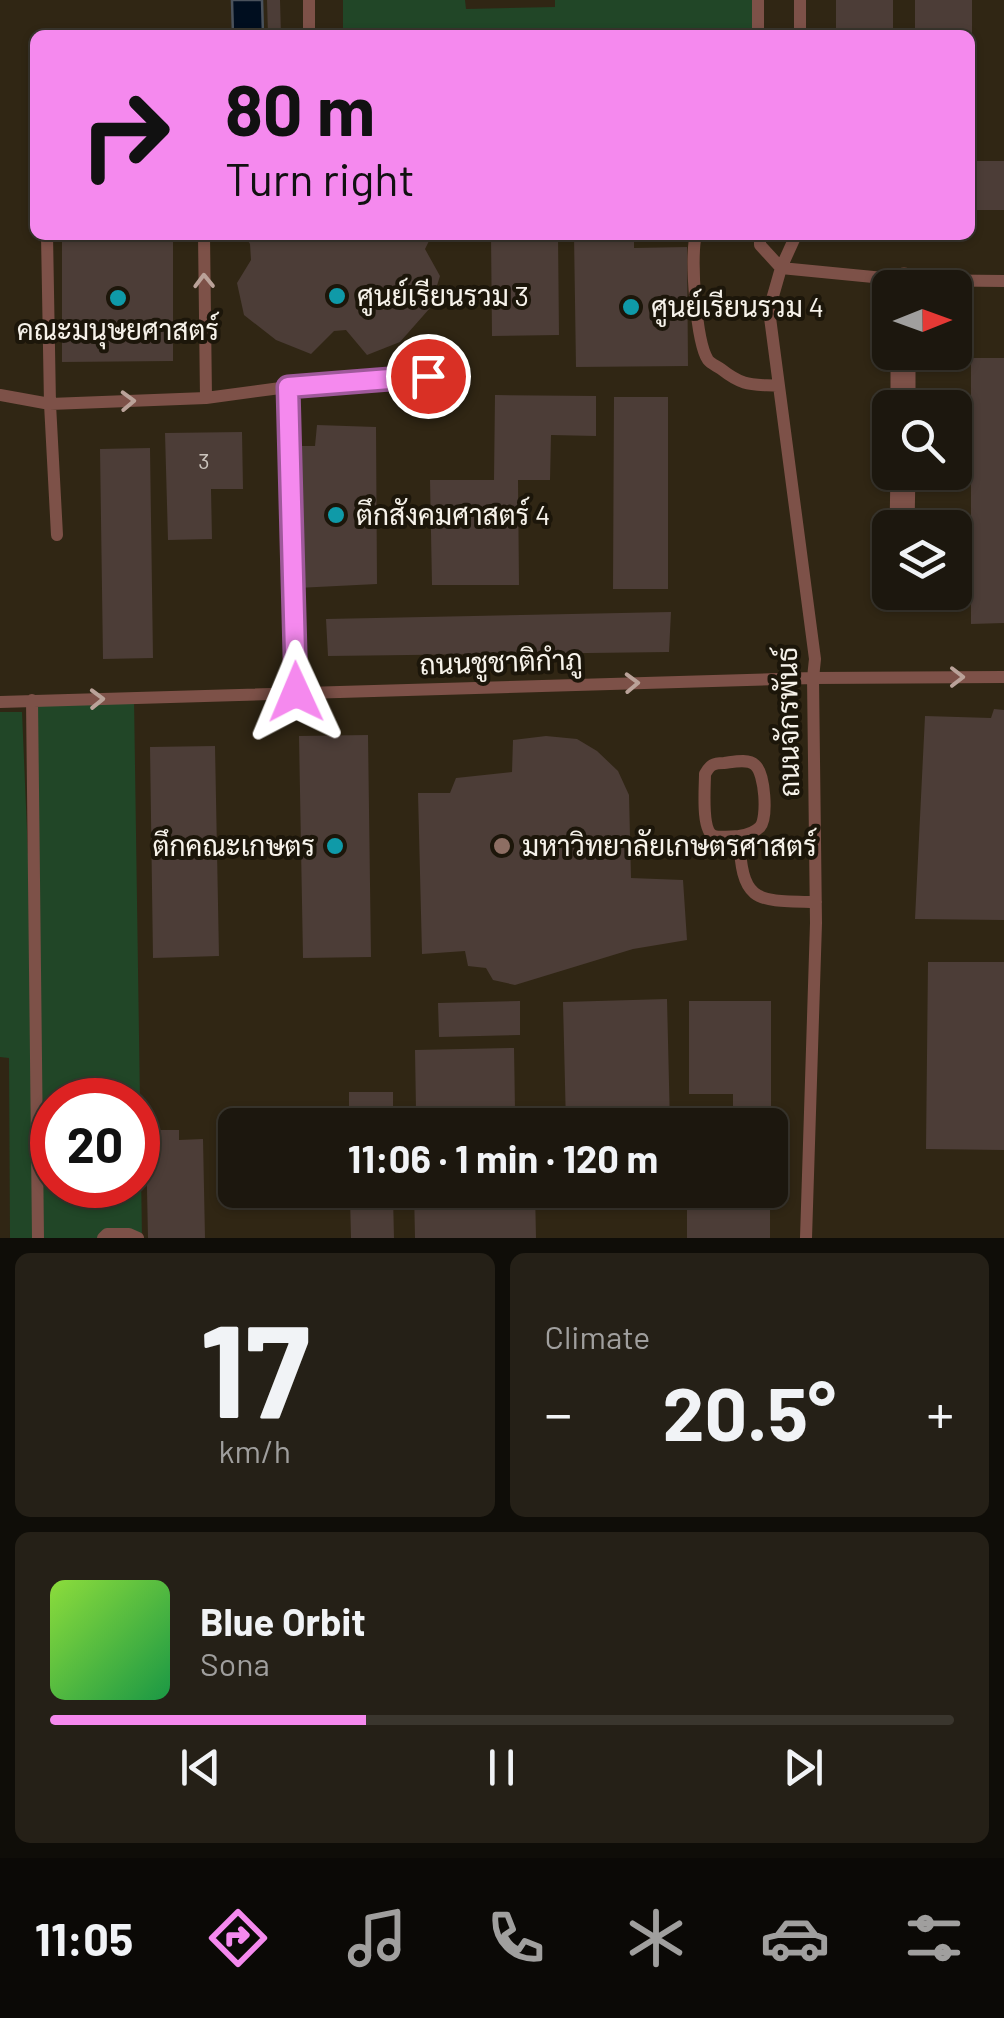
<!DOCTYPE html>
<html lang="en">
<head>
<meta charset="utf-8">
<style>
	body { margin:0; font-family:Barlow,Sarabun,sans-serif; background:#252017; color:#f1f3f6; height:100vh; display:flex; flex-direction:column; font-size:38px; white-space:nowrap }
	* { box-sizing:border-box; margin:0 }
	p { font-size:32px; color:#a09f9e }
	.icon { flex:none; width:55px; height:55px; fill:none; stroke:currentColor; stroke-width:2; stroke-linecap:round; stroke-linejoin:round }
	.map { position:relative; height:1238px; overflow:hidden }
	.sheet { display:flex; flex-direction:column; gap:15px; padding:15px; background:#0f0d08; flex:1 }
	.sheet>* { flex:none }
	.top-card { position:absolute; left:30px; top:30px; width:945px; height:210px; border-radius:15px; box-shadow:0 2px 8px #0004,0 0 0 2px #3a362e; background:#f589ee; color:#111; overflow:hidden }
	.needle { width:65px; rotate:89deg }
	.tools { position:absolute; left:872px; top:270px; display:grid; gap:20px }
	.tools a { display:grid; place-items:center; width:100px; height:100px; border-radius:15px; background:#1c170e; box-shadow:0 2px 8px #0004,0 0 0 2px #3a362e; font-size:50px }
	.speed { position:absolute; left:30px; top:1078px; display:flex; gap:20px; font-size:50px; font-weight:700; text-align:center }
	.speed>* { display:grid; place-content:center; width:130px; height:130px; border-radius:50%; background:#1c170e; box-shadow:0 2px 8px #0004,0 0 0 2px #3a362e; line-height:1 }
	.speed .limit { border:15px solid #d22; background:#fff; color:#111 }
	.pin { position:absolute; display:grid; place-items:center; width:85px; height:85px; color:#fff; margin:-42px; border:5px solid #fff; border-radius:50%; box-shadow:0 2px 10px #0007 }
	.me { position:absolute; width:110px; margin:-55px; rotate:359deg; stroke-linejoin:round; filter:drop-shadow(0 0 8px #0008) }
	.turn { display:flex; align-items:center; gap:35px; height:210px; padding:0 30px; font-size:45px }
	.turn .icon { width:130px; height:130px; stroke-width:2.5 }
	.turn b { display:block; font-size:70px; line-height:85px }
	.big { font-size:75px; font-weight:700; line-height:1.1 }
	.sheet .widget { flex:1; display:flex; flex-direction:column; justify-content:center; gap:15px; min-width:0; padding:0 35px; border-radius:15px; background:#252017 }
	.sheet .dial { align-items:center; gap:0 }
	.dial b { font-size:130px; line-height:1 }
	.song { display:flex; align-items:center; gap:30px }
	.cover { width:120px; height:120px; border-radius:15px; background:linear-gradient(135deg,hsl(90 70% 55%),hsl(140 70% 35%)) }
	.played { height:10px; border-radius:5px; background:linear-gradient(90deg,#f589ee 35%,#3a362e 35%) }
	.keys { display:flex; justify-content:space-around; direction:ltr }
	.heat { display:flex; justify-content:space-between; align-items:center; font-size:55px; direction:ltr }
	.sheet .tiles { flex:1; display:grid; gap:15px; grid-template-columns:1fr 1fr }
	.widget:last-child { grid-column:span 2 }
	.trip { position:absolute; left:218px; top:1108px; width:570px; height:100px; border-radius:15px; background:#1c170e; box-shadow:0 2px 8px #0004,0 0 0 2px #3a362e; font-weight:700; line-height:100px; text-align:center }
	.tab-bar { display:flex; height:160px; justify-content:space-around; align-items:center; background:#0b0906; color:#a09f9e }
	.tab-bar .icon { width:70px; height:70px }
	.tab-bar .selected { color:#f589ee }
	.tab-bar b { font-size:45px; color:#f1f3f6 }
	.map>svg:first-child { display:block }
</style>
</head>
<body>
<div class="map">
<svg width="1004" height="1238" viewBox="0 0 1004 1238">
	<rect width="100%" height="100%" fill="#261f13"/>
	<!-- built -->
	<path fill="#302614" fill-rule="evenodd" d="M0 0H1004V1238H0ZM35 35H970V235H35ZM890 288H955V352H890ZM890 408H955V472H890ZM890 528H955V592H890ZM52 1100H138V1185H52ZM235 1125H770V1190H235Z"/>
	<!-- green -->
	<path fill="#214627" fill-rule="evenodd" d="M343 0H465L466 9 555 7V0H754V35H343Z
		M134 698 142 1238H10L9 1058 0 1057V712H22L34 997 32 700ZM52 1100H138V1185H52Z"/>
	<!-- water -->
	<path fill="#000e1f" stroke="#4a525c" stroke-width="2.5" d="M232 0H262L263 35H233Z"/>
	<!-- building -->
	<path fill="#4c3d37" d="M267 0H280L281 35H268Z
		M836 0H893V35H836Z
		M915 0H972V35H915Z
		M975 161H1004V210H977Z
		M62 235H173V361L62 362Z
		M244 235H432L425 249 440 276 430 308 400 342 367 355 346 330 334 331 311 354 276 340 244 315 237 283 251 260 250 244Z
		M491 235H558L559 335 492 336Z
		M574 235H634V248L687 247 688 366 576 367Z
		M971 358H1004V623L971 624Z
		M495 395 596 396V436L551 435 550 480H518L519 585H432L430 480H494Z
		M614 397H668V589H613Z
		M317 425 376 427 377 584 297 588 292 446H315Z
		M242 432 243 489H211L212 539 168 540 165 433Z
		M150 448 153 658 103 659 100 449Z
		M671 612 669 652 328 656 326 619Z
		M994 709 1004 710V920L915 919 925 716 991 718Z
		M368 735 371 957 303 958 299 736Z
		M546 736 577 739 597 751 618 771 629 795 631 878 683 880 687 940 633 949 515 985 493 980 486 968 468 966 465 951 422 954 418 793H450L456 778 512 772 513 740Z
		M215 746 219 956 153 958 150 747Z
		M928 962H1004V1150L926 1149Z
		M667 999 670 1125H566L563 1002Z
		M520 1001V1035L439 1037 438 1003Z
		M689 1001H771V1125H733V1094H689Z
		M514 1048 515 1110 416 1111 415 1050Z
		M349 1092H393V1125H349Z
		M534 1117V1125H413V1118Z
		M152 1130H179V1140L203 1139 205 1238H148L146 1141 153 1140Z
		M414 1190H535L536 1238H415Z
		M687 1190H770V1238H687Z
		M350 1197H393L394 1238H351Z"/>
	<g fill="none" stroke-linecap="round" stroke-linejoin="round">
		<!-- service -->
		<path stroke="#7d5148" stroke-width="12" d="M309 0V35
			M800 0V35
			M758 35V0
			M47 235 50 404 57 535
			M204 235 206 398
			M696 235C690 256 696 342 708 360 711 364 717 366 721 369 744 387 751 384 779 386
			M760 235V245L781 268 904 280 1004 281
			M796 235 781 268 769 310 815 659 813 678 816 923 806 1238
			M288 387 295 692
			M0 395 50 404 206 398 288 387 428 376
			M32 700 38 1238
			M0 702 813 678 1004 677
			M739 836C732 836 720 838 714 836 701 831 705 787 705 774 710 765 713 763 724 763 733 762 748 758 755 765 765 773 768 818 760 827 754 833 747 835 739 836 742 903 754 901 816 902
			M103 1238 107 1234H129L138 1238"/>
		<!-- minor -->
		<path stroke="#7d5148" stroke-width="25" d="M904 288V280
			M903 408V352
			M902 528 903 472"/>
	</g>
	<!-- one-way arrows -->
	<defs><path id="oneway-chevron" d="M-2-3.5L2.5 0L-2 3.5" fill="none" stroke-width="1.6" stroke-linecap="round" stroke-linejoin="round" transform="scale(2.5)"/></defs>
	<g stroke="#baa299">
		<use href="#oneway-chevron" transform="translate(204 281) rotate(-91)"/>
		<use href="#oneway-chevron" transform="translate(128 401) rotate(-2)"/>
		<use href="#oneway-chevron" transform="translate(957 677)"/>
		<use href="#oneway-chevron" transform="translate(632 683) rotate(-2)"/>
		<use href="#oneway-chevron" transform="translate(97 699) rotate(-1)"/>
	</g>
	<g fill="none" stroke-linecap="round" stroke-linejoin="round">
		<!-- route casing -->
		<g stroke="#9f599b" stroke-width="25">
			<path id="route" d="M296 692 288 387 428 376"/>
		</g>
		<!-- route -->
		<use href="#route" stroke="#f589ee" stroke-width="18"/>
	</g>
	<!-- markers -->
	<g fill="#0f9aa8" stroke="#1c160a" stroke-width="4">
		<circle cx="337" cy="296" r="10"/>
		<circle cx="118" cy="298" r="10"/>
		<circle cx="631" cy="307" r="10"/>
		<circle cx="336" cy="515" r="10"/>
		<circle cx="335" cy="846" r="10"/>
	</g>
	<circle fill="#8d6e63" stroke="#1c160a" stroke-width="4" cx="502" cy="846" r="10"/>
	<g text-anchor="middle" stroke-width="8" stroke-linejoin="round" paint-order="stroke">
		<!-- number labels -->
		<g font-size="22" fill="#ccc5bd">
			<text x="204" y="469">3</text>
		</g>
		<!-- poi labels -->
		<g font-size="28" fill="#f6f2ea" stroke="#1c160a" text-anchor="start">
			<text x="357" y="306">ศูนย์เรียนรวม 3</text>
			<text x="651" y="317">ศูนย์เรียนรวม 4</text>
			<text x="118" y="340" text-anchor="middle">คณะมนุษยศาสตร์</text>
			<text x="356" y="525">ตึกสังคมศาสตร์ 4</text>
			<text x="315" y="856" text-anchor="end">ตึกคณะเกษตร</text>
			<text x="522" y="856">มหาวิทยาลัยเกษตรศาสตร์</text>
		</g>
		<!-- street labels -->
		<g font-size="28" fill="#f6f2ea" stroke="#1c160a">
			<text transform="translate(501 662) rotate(-2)" y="10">ถนนชูชาติกำภู</text>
			<text transform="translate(788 722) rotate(-91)" y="10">ถนนจักรพันธ์</text>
		</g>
	</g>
</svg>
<div class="tools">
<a><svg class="needle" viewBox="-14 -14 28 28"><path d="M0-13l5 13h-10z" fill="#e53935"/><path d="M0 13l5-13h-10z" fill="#a09f9e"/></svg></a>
<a><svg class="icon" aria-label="search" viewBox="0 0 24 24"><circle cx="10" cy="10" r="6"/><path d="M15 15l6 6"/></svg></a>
<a><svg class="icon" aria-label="layers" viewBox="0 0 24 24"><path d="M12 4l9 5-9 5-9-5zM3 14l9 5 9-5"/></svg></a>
</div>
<div class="speed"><div class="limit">20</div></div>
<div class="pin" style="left:428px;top:376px;background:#d93025"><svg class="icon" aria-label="arrive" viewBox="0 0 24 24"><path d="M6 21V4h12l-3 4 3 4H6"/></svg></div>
<svg class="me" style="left:296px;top:692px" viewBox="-20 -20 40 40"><path d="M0-17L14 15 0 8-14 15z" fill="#f589ee" stroke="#fff" stroke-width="4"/></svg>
<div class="trip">11:06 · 1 min · 120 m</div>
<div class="top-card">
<div class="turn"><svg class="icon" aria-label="right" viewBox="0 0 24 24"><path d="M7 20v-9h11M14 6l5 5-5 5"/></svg><div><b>80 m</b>Turn right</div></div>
</div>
</div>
<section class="sheet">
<div class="tiles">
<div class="widget dial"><b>17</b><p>km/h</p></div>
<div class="widget"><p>Climate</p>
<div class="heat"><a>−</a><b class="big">20.5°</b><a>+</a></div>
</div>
<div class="widget">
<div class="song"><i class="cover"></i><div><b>Blue Orbit</b><p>Sona</p></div></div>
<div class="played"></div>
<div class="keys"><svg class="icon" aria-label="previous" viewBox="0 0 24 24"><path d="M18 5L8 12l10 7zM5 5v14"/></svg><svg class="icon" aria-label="pause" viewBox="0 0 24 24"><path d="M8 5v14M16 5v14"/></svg><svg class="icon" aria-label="next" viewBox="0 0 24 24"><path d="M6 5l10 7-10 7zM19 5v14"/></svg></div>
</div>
</div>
</section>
<nav class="tab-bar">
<b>11:05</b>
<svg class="icon selected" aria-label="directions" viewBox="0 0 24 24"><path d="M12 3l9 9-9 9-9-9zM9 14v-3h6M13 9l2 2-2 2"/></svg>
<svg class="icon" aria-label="music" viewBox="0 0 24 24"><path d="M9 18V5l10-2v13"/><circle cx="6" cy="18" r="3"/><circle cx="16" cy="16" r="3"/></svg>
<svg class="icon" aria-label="phone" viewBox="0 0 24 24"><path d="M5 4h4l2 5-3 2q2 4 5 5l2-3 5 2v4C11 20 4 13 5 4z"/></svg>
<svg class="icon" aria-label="climate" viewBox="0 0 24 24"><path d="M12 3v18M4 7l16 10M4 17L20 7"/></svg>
<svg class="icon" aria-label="car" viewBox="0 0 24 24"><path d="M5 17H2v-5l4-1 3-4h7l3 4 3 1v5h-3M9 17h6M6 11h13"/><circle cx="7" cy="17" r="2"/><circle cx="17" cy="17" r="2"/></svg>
<svg class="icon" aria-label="filters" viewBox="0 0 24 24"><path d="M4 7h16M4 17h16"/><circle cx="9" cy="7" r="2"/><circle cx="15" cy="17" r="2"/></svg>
</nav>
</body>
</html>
